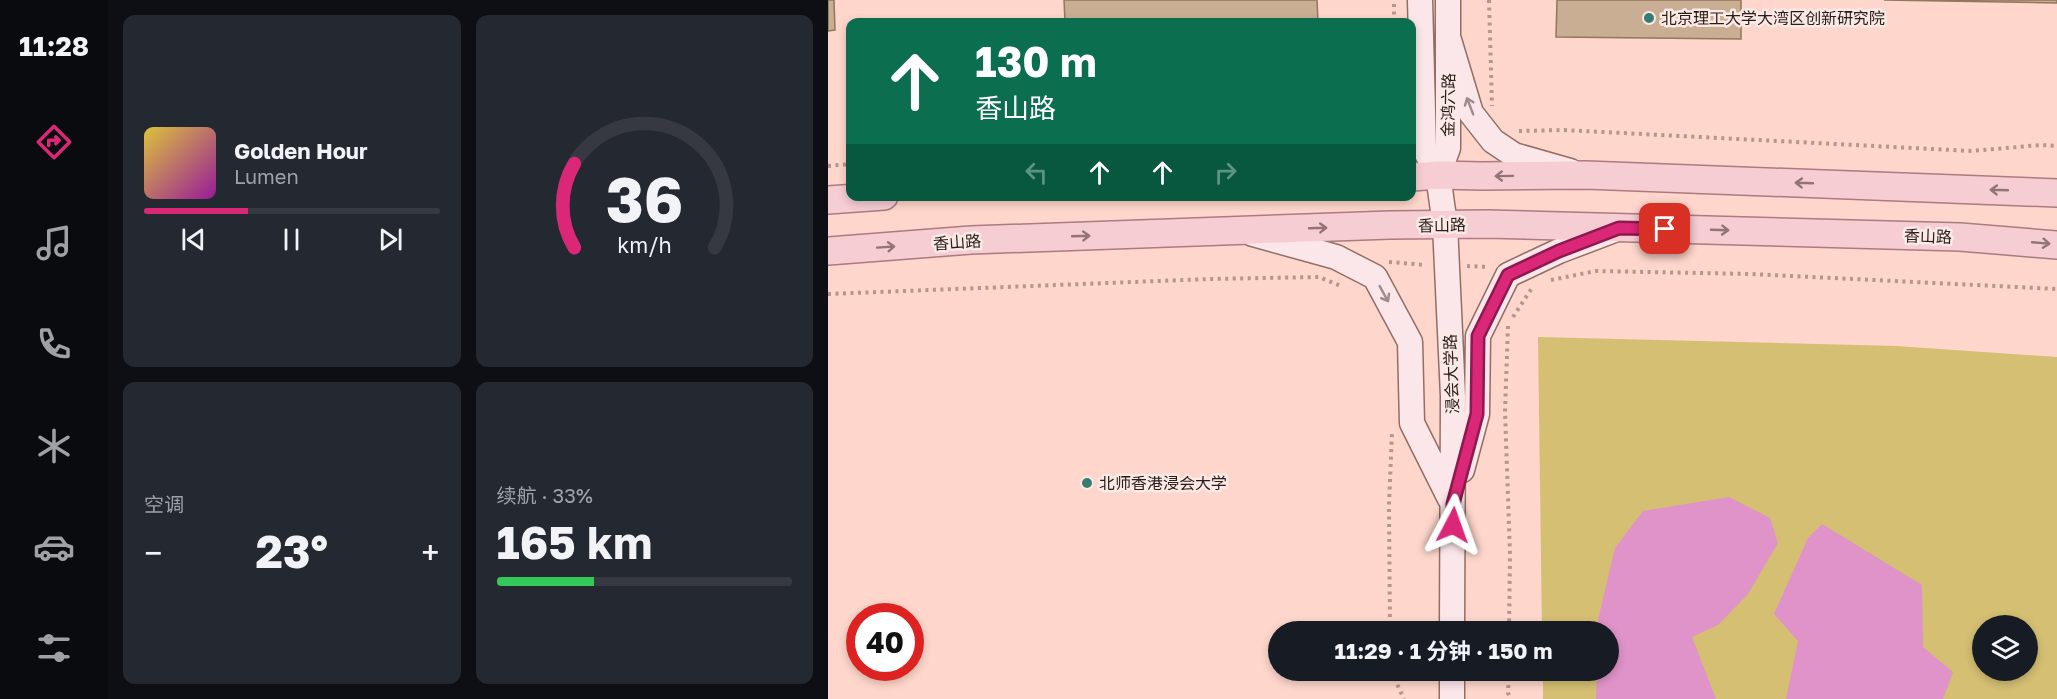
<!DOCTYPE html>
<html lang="zh">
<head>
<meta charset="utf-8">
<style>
	body { margin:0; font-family:"Golos Text","Noto Sans SC",sans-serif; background:#242831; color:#f1f3f6; height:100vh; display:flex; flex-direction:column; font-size:22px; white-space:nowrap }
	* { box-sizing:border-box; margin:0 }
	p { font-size:20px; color:#9ea1a6 }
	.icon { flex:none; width:33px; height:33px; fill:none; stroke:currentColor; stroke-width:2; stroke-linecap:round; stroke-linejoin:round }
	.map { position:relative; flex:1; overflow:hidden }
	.drawer { display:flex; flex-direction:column; gap:15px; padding:15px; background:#0d0f14; width:720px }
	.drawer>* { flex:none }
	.banner { position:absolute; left:18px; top:18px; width:570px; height:183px; border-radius:12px; box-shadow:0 3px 9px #0003; background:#0b6e4f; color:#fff; overflow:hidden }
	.tools { position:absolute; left:1144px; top:615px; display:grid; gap:12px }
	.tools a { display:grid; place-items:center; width:66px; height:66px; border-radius:50%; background:#171b24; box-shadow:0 3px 9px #0003; font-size:30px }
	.speed { position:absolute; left:18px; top:603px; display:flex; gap:12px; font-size:30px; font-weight:700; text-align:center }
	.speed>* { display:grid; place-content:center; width:78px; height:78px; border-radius:50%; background:#171b24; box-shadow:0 3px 9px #0003; line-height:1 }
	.speed .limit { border:9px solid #d22; background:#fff; color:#111 }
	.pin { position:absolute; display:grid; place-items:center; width:51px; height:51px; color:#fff; margin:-26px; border-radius:12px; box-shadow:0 3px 9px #0006 }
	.me { position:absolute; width:66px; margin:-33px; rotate:4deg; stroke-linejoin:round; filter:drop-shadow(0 0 4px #0008) }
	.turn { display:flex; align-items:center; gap:21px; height:126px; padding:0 30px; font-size:27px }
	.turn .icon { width:78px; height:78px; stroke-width:2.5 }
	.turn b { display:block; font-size:42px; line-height:51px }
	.lanes { display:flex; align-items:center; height:57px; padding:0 30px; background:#0003; justify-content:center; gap:30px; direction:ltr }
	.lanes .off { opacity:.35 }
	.big { font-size:45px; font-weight:700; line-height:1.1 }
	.drawer .widget { flex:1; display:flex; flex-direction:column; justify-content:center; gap:9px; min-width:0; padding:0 21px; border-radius:12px; background:#242831 }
	.drawer .dial { align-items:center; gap:0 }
	.dial svg { height:156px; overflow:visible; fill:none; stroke:#363941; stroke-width:7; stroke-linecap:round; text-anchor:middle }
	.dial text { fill:#f1f3f6; stroke:none }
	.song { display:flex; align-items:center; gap:18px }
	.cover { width:72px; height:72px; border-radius:9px; background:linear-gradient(135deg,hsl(50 70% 55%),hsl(300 70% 35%)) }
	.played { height:6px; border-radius:3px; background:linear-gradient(90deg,#db2777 35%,#363941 35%) }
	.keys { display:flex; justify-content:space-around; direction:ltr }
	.heat { display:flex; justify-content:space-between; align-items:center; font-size:33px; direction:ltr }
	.charge { height:9px; border-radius:4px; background:linear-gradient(90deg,#34c759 33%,#363941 0) }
	.drawer .tiles { flex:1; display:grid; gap:15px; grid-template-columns:repeat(2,1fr) }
	.trip { position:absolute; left:440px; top:621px; width:351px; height:60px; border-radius:30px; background:#171b24; box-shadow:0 3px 9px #0003; font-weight:700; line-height:60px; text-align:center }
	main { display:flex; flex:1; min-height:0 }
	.tab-bar { display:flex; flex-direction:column; width:108px; justify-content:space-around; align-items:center; background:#090b0e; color:#9ea1a6 }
	.tab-bar .icon { width:42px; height:42px }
	.tab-bar .active { color:#db2777 }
	.tab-bar b { font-size:27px; color:#f1f3f6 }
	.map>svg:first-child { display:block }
</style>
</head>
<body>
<main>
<nav class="tab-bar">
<b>11:28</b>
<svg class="icon active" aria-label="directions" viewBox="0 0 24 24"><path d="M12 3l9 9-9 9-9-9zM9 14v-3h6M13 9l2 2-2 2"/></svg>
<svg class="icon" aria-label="music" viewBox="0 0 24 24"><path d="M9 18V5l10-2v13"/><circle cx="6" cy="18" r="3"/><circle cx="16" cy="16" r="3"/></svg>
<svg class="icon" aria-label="phone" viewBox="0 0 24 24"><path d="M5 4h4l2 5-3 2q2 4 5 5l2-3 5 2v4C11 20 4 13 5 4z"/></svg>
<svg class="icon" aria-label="climate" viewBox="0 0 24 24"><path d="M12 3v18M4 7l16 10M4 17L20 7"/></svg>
<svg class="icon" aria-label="car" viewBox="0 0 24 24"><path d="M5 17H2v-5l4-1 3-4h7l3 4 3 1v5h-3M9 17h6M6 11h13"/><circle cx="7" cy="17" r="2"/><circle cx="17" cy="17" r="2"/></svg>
<svg class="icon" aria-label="filters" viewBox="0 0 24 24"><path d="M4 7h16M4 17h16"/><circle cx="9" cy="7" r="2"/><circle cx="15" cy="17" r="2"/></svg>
</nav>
<section class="drawer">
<div class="tiles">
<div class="widget">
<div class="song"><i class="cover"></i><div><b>Golden Hour</b><p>Lumen</p></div></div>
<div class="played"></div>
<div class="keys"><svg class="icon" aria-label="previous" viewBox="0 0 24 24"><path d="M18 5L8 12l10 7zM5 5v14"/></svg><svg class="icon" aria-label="pause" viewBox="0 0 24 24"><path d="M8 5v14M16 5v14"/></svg><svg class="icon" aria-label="next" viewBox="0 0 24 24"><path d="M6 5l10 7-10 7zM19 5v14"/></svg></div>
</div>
<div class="widget dial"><svg viewBox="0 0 100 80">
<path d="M14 69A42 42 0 1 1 86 69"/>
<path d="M14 69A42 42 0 0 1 14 26" stroke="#db2777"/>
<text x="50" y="56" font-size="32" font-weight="700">36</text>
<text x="50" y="72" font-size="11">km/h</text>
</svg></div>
<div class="widget"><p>空调</p>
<div class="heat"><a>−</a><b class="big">23°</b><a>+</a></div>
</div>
<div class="widget"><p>续航 · 33%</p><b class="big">165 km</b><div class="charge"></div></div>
</div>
</section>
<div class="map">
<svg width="1229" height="699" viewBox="0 0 1229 699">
	<rect width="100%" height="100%" fill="#fed6cb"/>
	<!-- green -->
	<path fill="#d4bf73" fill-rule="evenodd" d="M710 337 1068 346 1229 357V699H715V671L780 670V632L714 631ZM1155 626H1200V670H1155Z"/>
	<!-- water -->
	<path fill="#df93c8" d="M901 497 942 518 950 543 920 594 890 625 864 637 888 699H768L769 671 780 670V632L770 631V620L787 548 815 511Z
		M994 524 1094 585 1095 647 1125 672 1115 699H958L970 641 946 614 980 538Z"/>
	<!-- building -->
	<path fill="#caae94" stroke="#90775e" stroke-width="1.5" d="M0 0H6L7 30 0 31Z
		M236 0H489L490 22H237Z
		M729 0H913V39L728 37Z
		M1056 0H1229V3Z"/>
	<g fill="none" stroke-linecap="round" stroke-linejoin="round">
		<!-- secondary casing -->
		<g stroke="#926e64" stroke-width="27">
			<path id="secondary" d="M592 0 596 148 610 175 617 225 625 396 624 632
				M621 40 643 113 665 141 686 155 742 171
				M610 175 620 148V0
				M425 234 508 257 547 277 582 342 584 423 622 499
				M634 470 649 414 650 336 680 275 731 251 789 229
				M624 699V670"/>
		</g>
		<!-- primary casing -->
		<g stroke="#ac7a80" stroke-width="30">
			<path id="primary" d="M584 177 610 175 654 176 758 175 1229 193
				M0 200 56 196
				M0 251 143 240 562 225 660 224 1132 237 1229 245"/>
		</g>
		<!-- path -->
		<path stroke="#b5968d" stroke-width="4" stroke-dasharray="3 4.5" stroke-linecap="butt" d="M661 0 664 106
			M566 22V0
			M691 131 736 130 1143 151 1213 145 1229 146
			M0 166 22 164
			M561 262 598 265
			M639 266 661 267
			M723 280 768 271 923 274 1229 289
			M0 294 381 279 491 277 513 286
			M685 317 704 288
			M680 326 677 411 682 554 681 632
			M562 632 561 504 564 432
			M567 670 569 684 576 699
			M681 670 680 693 683 699"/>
		<!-- secondary -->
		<use href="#secondary" stroke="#fbe6ea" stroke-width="24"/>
		<!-- primary -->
		<use href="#primary" stroke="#f7cdd4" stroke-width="27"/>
	</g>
	<!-- one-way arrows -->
	<defs><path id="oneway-shaft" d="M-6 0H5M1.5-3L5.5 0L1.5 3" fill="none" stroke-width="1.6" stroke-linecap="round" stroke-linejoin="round" transform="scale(1.5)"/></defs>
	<g stroke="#9d8b8c">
		<use href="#oneway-shaft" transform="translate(642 106) rotate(-111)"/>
		<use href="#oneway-shaft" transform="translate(556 294) rotate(61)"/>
	</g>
	<g stroke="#907476">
		<use href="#oneway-shaft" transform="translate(676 176) rotate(179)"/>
		<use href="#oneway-shaft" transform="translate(976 183) rotate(-178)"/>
		<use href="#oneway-shaft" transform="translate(1171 190) rotate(-178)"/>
		<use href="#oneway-shaft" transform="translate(490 228) rotate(-2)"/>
		<use href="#oneway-shaft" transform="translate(892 230) rotate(2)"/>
		<use href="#oneway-shaft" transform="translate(253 236) rotate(-2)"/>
		<use href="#oneway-shaft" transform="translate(1213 243) rotate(5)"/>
		<use href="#oneway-shaft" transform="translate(58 247) rotate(-4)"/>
	</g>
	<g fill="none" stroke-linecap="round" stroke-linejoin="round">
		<!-- route casing -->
		<g stroke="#8e194d" stroke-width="15">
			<path id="route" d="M625 525V504L649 414 650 336 680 275 731 251 791 228 837 229"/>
		</g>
		<!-- route -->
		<use href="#route" stroke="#db2777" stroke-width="10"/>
	</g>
	<!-- markers -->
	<g fill="#387d71" stroke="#fae9e5" stroke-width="2">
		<circle cx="821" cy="18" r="6"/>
		<circle cx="259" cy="483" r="6"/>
	</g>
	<g text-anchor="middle" stroke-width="5" stroke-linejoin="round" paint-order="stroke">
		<!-- poi labels -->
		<g font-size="16" fill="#2a1c18" stroke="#fae9e5" text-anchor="start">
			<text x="833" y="24">北京理工大学大湾区创新研究院</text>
			<text x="271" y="489">北师香港浸会大学</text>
		</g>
		<!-- street labels -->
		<g font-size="16" fill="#2a1c18" stroke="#fae9e5">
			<text transform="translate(620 105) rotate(-89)" y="6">金鸿六路</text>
			<text transform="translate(614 225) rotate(-1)" y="6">香山路</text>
			<text transform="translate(1100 236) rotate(2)" y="6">香山路</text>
			<text transform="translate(129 242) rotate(-4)" y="6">香山路</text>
			<text transform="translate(623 374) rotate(-92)" y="6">浸会大学路</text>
		</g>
	</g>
</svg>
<div class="tools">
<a><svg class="icon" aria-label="layers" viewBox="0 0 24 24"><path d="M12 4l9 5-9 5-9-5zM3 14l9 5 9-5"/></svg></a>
</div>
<div class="speed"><div class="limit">40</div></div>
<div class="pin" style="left:837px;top:229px;background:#d93025"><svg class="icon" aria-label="arrive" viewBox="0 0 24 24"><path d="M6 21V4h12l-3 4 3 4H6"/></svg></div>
<svg class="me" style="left:625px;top:525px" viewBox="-20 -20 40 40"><path d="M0-17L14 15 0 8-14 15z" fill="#db2777" stroke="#fff" stroke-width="4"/></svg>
<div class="trip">11:29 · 1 分钟 · 150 m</div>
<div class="banner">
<div class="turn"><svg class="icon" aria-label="ahead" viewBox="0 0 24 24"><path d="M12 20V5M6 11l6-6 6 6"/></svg><div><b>130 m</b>香山路</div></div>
<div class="lanes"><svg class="icon off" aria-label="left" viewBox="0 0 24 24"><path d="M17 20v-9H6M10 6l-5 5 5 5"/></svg><svg class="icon" aria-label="ahead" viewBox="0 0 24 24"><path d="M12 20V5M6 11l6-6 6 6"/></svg><svg class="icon" aria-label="ahead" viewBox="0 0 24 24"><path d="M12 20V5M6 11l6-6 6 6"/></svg><svg class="icon off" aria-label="right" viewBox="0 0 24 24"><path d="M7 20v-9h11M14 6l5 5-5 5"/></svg></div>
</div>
</div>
</main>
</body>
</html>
